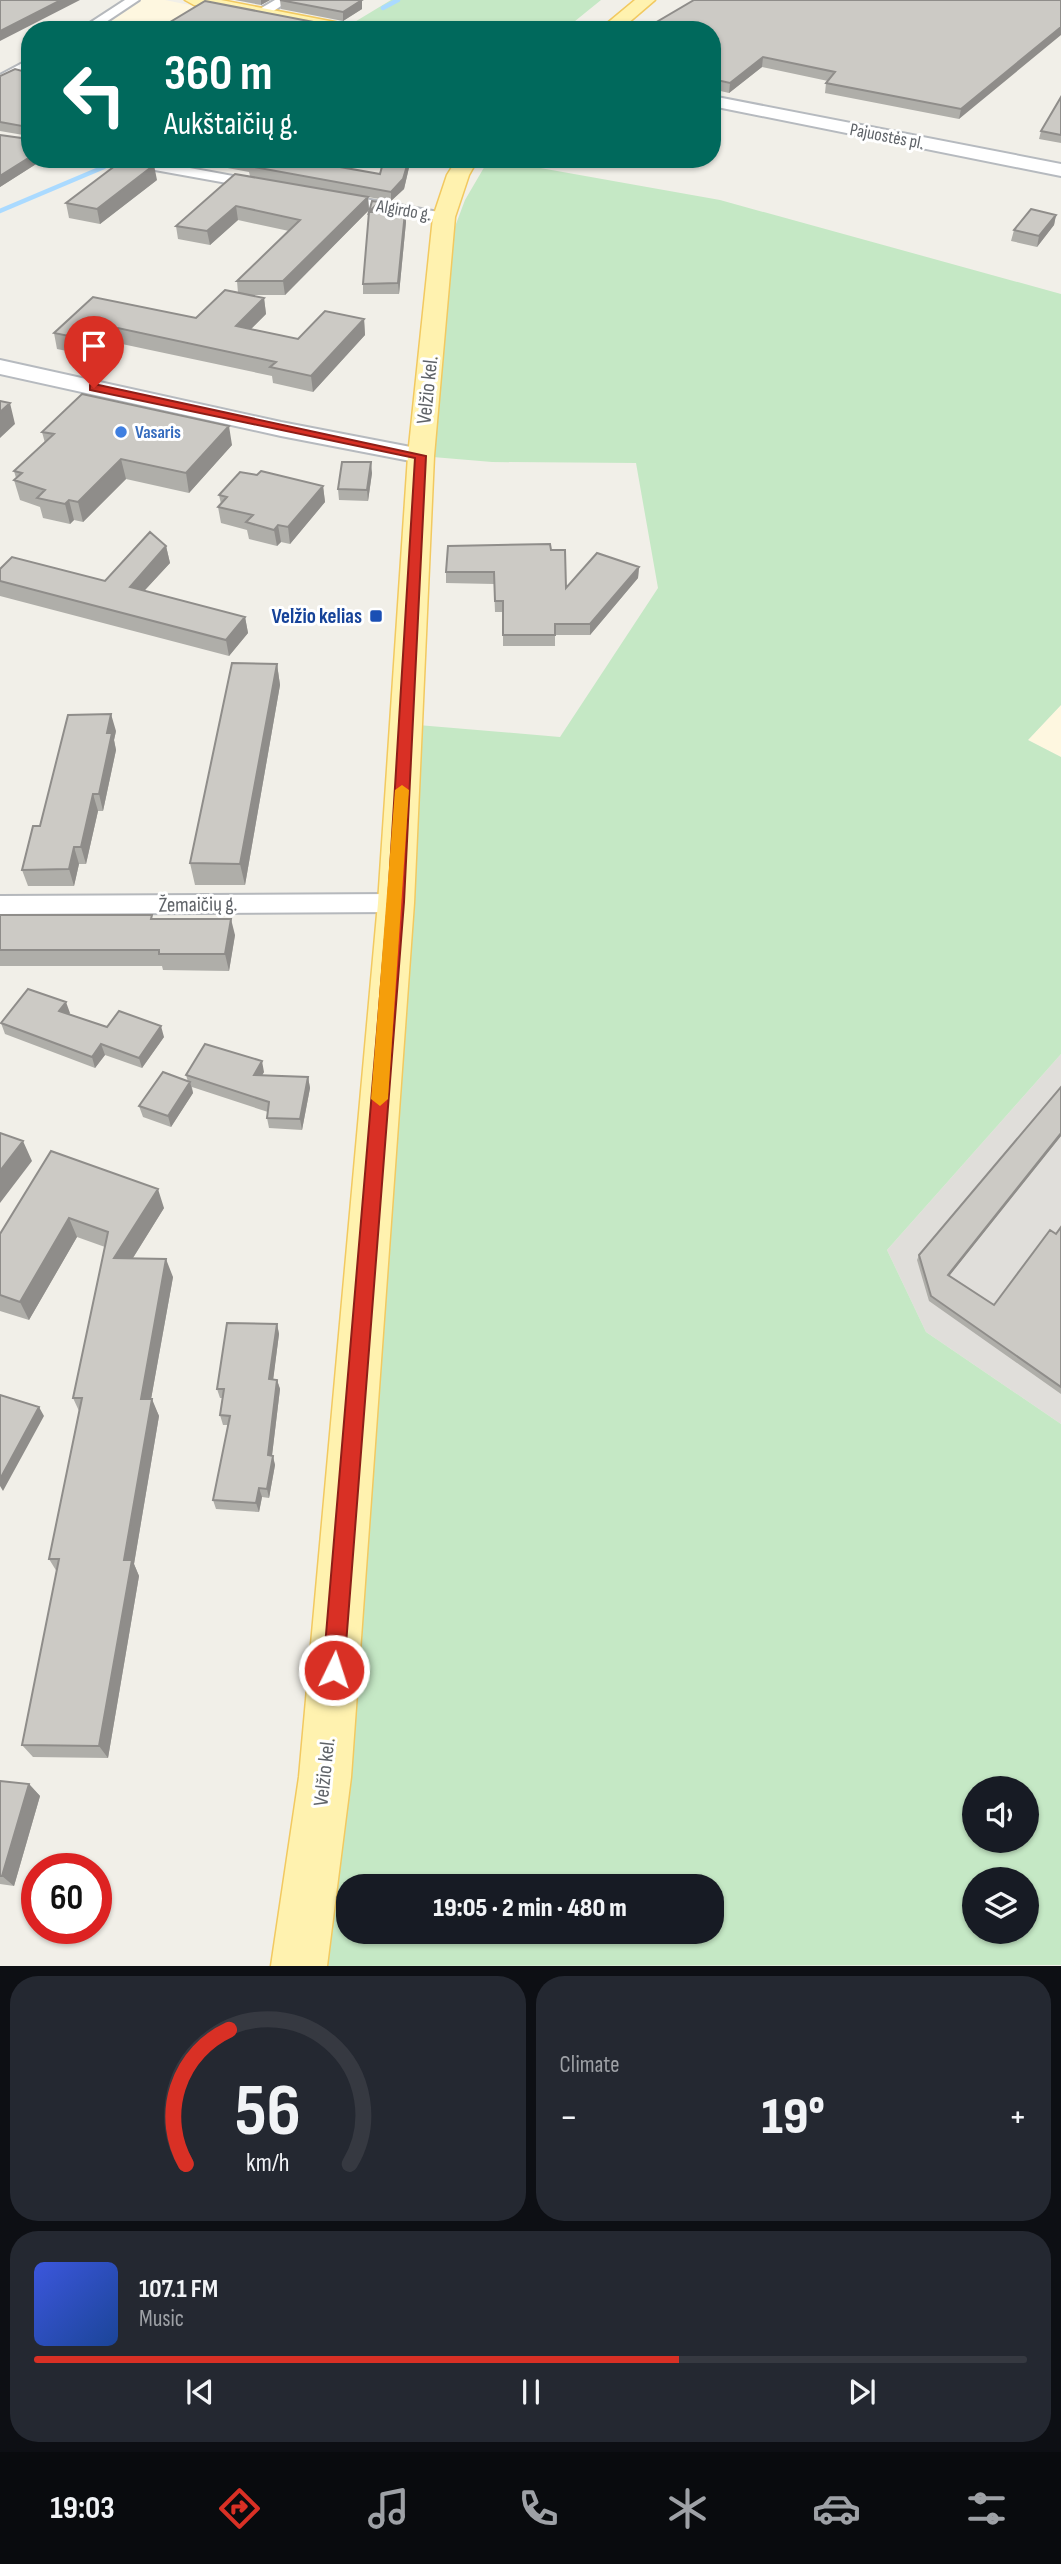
<!DOCTYPE html>
<html lang="en">
<head>
<meta charset="utf-8">
<style>
	body { margin:0; font-family:"Sofia Sans Condensed",sans-serif; background:#242831; color:#f1f3f6; height:100vh; display:flex; flex-direction:column; font-size:26px; white-space:nowrap }
	* { box-sizing:border-box; margin:0 }
	p { font-size:23px; color:#9ea1a6 }
	.icon { flex:none; width:38px; height:38px; fill:none; stroke:currentColor; stroke-width:2; stroke-linecap:round; stroke-linejoin:round }
	.map { position:relative; height:1966px; overflow:hidden }
	.side { display:flex; flex-direction:column; gap:10px; padding:10px; background:#0d0f14; flex:1 }
	.side>* { flex:none }
	.guide { position:absolute; left:21px; top:21px; width:700px; height:147px; border-radius:28px; box-shadow:0 2px 5px #0004; background:#00695c; color:#fff; overflow:hidden }
	.controls { position:absolute; left:962px; top:1776px; display:grid; gap:14px }
	.controls a { display:grid; place-items:center; width:77px; height:77px; border-radius:50%; background:#171b24; box-shadow:0 2px 5px #0004; font-size:35px }
	.speed { position:absolute; left:21px; top:1853px; display:flex; gap:14px; font-size:35px; font-weight:700; text-align:center }
	.speed>* { display:grid; place-content:center; width:91px; height:91px; border-radius:50%; background:#171b24; box-shadow:0 2px 5px #0004; line-height:1 }
	.speed .limit { border:10px solid #d22; background:#fff; color:#111 }
	.pin { position:absolute; display:grid; place-items:center; width:60px; height:60px; color:#fff; margin:-72px -30px; border-radius:50% 50% 50% 0; rotate:-45deg; box-shadow:0 0 7px #0007 }
	.pin .icon { rotate:45deg }
	.me { position:absolute; width:77px; margin:-38px; rotate:4deg; stroke-linejoin:round; filter:drop-shadow(0 0 5px #0008) }
	.turn { display:flex; align-items:center; gap:24px; height:147px; padding:0 28px; font-size:32px }
	.turn .icon { width:91px; height:91px; stroke-width:2.5 }
	.turn b { display:block; font-size:49px; line-height:60px }
	.big { font-size:52px; font-weight:800; line-height:1.1 }
	.side .card { flex:1; display:flex; flex-direction:column; justify-content:center; gap:10px; min-width:0; padding:0 24px; border-radius:28px; background:#242831 }
	.side .dial { align-items:center; gap:0 }
	.dial svg { height:182px; overflow:visible; fill:none; stroke:#363941; stroke-width:7; stroke-linecap:round; text-anchor:middle }
	.dial text { fill:#f1f3f6; stroke:none }
	.song { display:flex; align-items:center; gap:21px }
	.cover { width:84px; height:84px; border-radius:10px; background:linear-gradient(135deg,hsl(230 70% 55%),hsl(220 70% 35%)) }
	.played { height:7px; border-radius:4px; background:linear-gradient(90deg,#d93025 65%,#363941 65%) }
	.keys { display:flex; justify-content:space-around; direction:ltr }
	.heat { display:flex; justify-content:space-between; align-items:center; font-size:38px; direction:ltr }
	.side .tiles { flex:1; display:grid; gap:10px; grid-template-columns:1fr 1fr }
	.card:last-child { grid-column:span 2 }
	.trip { position:absolute; left:336px; top:1874px; width:388px; height:70px; border-radius:28px; background:#171b24; box-shadow:0 2px 5px #0004; font-weight:800; line-height:70px; text-align:center }
	.dock { display:flex; height:112px; justify-content:space-around; align-items:center; background:#090b0e; color:#9ea1a6 }
	.dock .icon { width:49px; height:49px }
	.dock .on { color:#d93025 }
	.dock b { font-size:32px; color:#f1f3f6 }
	.map>svg:first-child { display:block }
</style>
</head>
<body>
<div class="map">
<svg width="1061" height="1966" viewBox="0 0 1061 1966">
	<rect width="100%" height="100%" fill="#f1efe8"/>
	<!-- commercial -->
	<path fill="#fef7e0" d="M125 0H165L312 30H75Z
		M1061 705V757L1028 740Z"/>
	<!-- industrial -->
	<path fill="#e0deda" d="M1061 1054V1424L926 1332 887 1250Z"/>
	<!-- green -->
	<path fill="#c5e8c5" fill-rule="evenodd" d="M391 0H601L564 30H368L348 26Z
		M489 159 720 200 1061 294V705L1028 740 1061 757V1054L887 1250 926 1332 1061 1424V1965L295 1966 406 724 560 737 658 588 636 463 492 462 421 456 453 232 465 200ZM975 1788H1027V1841H975ZM975 1880H1027V1932H975ZM348 1886H712V1932H348Z"/>
	<g fill="none" stroke-linecap="round" stroke-linejoin="round">
		<!-- stream -->
		<path stroke="#aadaff" stroke-width="4.5" d="M383 8 398 0
			M0 211 104 167"/>
		<!-- street casing -->
		<g stroke="#b5b8bc" stroke-width="4">
			<path id="street" d="M125 0H139L94 30H79Z
				M275 0H290L266 16H258V10Z
				M30 59V68L0 84V75Z
				M109 159H141L260 181 267 185 260 189 116 163Z
				M348 196 444 213 451 217 444 221 343 203V197Z
				M396 894 404 897 408 903 404 909 396 912 0 914V896Z"/>
		</g>
		<!-- secondary casing -->
		<g stroke="#b6babf" stroke-width="4">
			<path id="secondary" d="M712 96 1061 164V176L712 106Z
				M0 360 281 422 421 449 430 451 433 456 430 461 421 463 281 436 0 374Z"/>
		</g>
		<!-- primary casing -->
		<g stroke="#f2c960" stroke-width="3">
			<path id="primary" d="M185 0H221L345 24 354 30H316L194 5Z
				M635 0H655L620 30H599Z
				M457 159H478L469 175 455 217 434 456 414 903 351 1777 327 1966H271L299 1777 378 903 408 456 433 217 447 175Z"/>
		</g>
		<!-- street -->
		<use href="#street" fill="#fff" fill-rule="evenodd"/>
		<!-- secondary -->
		<use href="#secondary" fill="#fff" fill-rule="evenodd"/>
		<!-- primary -->
		<use href="#primary" fill="#fff2af" fill-rule="evenodd"/>
	</g>
	<!-- wall -->
	<path fill="#afaea9" d="M235 0H270L261 5Z
		M280 0H362V9L343 21 281 9Z
		M1061 0 959 119 825 93 826 83 828 81 762 67 729 93 712 89V30Z
		M30 66V159H44L0 187V135L29 139V136L0 131V76L22 71Z
		M1061 97V143L1039 139 1041 131Z
		M190 159H326L321 164 380 174 384 159H411L404 189 391 201 368 197 369 210 285 295H250L264 298 266 314 251 329 298 339 364 319 365 335 313 392 273 383 272 376 122 344 106 359 57 349 54 333 196 318 238 293 237 281 289 231 238 220 210 245 178 239 176 226 250 176 249 172 190 161Z
		M157 180 100 224 69 218 66 203Z
		M379 202 380 212H405L406 222 399 294H363V284Z
		M1056 215 1054 225 1037 247 1011 241 1014 230Z
		M42 432 232 445 189 493 126 479 83 522 74 520 70 524 43 518 40 507 20 500 14 480 16 478 14 471 45 443Z
		M372 473 368 501 339 500 338 489Z
		M257 475 323 486 325 502 290 544 281 542 277 546 249 539 247 530 221 523 218 507 221 504 219 495Z
		M166 546 170 563 144 591 245 617 248 633 229 656 0 596V569L105 581Z
		M551 550 566 588 639 567 638 578 590 635H555V646H503V612H495L494 584 446 583V572Z
		M277 664 280 685 245 885H195L190 863Z
		M116 731 114 740 116 750 103 811H98L86 864H79L74 886H28L22 870 40 826Z
		M0 915 153 919 235 935 229 971 163 970 162 966H0Z
		M70 1013 69 1014 107 1027 164 1037 142 1068 105 1055 95 1068 5 1034 1 1023Z
		M264 1072 262 1075 308 1077 310 1088 302 1130 269 1128 267 1118 268 1112 192 1087 193 1093 171 1127 143 1117 139 1106 188 1082 186 1075Z
		M1061 1087V1136L949 1276 994 1305 1061 1227V1394L929 1301 917 1260 919 1255Z
		M51 1151 164 1208 133 1258 173 1277 151 1399 159 1416 134 1564 139 1576 108 1758 33 1757 22 1745 57 1572 49 1559 79 1411 73 1398 105 1247 77 1237 29 1320 0 1311V1234Z
		M277 1324 279 1334 273 1379 277 1380 280 1389 272 1455 275 1465 269 1498 262 1497 259 1512 216 1509 213 1500 228 1425H223L220 1415 223 1398H220L217 1389Z
		M0 1781 29 1784 40 1796 14 1886 0 1884Z"/>
	<!-- shaded-wall -->
	<path fill="#8f8d8a" d="M61 0H80L0 41V31Z
		M261 0H270L261 5Z
		M362 0V9L343 21V12Z
		M324 24V30H314Z
		M1061 27V35L959 119 961 109Z
		M763 57 762 67 729 93 730 83Z
		M30 157V159H44L0 187V176Z
		M315 159H326L313 171 312 162Z
		M409 159H411L404 189 391 201V192Z
		M154 165 157 180 100 224 97 209Z
		M368 197 369 210 285 295 283 281Z
		M379 202 380 212H369Z
		M236 206 238 220 210 245 207 231Z
		M405 212 406 222 399 294 398 283Z
		M1056 215 1054 225 1037 247 1039 236Z
		M264 298 266 314 238 342 236 326Z
		M364 319 365 335 313 392 311 376Z
		M118 328 122 344 106 359 103 343Z
		M10 403 15 424 0 438V412Z
		M229 426 232 445 189 493 186 473Z
		M121 459 126 479 83 522 78 502Z
		M371 462 372 473 368 501 367 490Z
		M323 486 325 502 290 544 288 527Z
		M69 500 74 520 70 524 65 504Z
		M278 525 281 542 277 546 274 530Z
		M166 546 170 563 133 603 130 587Z
		M639 567 638 578 590 635V624Z
		M245 617 248 633 229 656 226 640Z
		M277 664 280 685 245 885 240 864Z
		M111 714 116 731 114 740 116 750 103 811 99 794 107 733Z
		M93 794 98 811 86 864 81 847Z
		M74 847 79 864 74 886 69 869Z
		M231 919 235 935 229 971 225 954Z
		M66 1002 70 1013 63 1022 59 1011Z
		M161 1026 164 1037 142 1068 139 1058Z
		M101 1044 105 1055 95 1068 92 1057Z
		M262 1061 264 1072 256 1086 254 1075Z
		M308 1077 310 1088 302 1130 300 1119Z
		M190 1082 193 1093 171 1127 168 1116Z
		M1061 1133V1136L946 1280 948 1275Z
		M23 1141 32 1161 0 1203V1171Z
		M158 1189 164 1208 121 1277 114 1258Z
		M69 1218 77 1237 29 1320 20 1302Z
		M166 1259 173 1277 148 1416 141 1399Z
		M277 1324 279 1334 272 1389 269 1379Z
		M277 1380 280 1389 271 1464 268 1455Z
		M152 1399 159 1416 134 1564 139 1576 108 1758 99 1746 124 1560Z
		M39 1407 44 1416 3 1491 0 1486V1479Z
		M273 1456 275 1465 269 1498 267 1489Z
		M259 1488 262 1497 259 1512 256 1503Z
		M29 1784 40 1796 14 1886 2 1876Z"/>
	<!-- building -->
	<path fill="#cccac5" stroke="#8f8d8a" stroke-width="2" d="M0 0H61L0 31Z
		M280 0H362L343 12Z
		M694 0H1061V27L961 109 826 83 835 72 763 57 730 83 712 79V30H643Z
		M205 1 324 24 314 30H157Z
		M30 66V157L0 176V135L29 139 28 127 0 122V76L15 69 22 71Z
		M1061 97V135L1041 131Z
		M124 159 154 165 97 209 66 203Z
		M228 159H315L312 162 380 174 384 159H409L403 179 391 192 249 166 252 163Z
		M235 174 368 197 283 281H237L300 220 236 206 207 231 176 226Z
		M372 201 379 202 369 212Z
		M1031 209 1056 215 1039 236 1014 230Z
		M369 212H405L398 283 363 284Z
		M225 290 264 298 236 326 298 339 325 311 364 319 311 376 270 367 276 362 118 328 103 343 54 333 93 297 196 318Z
		M82 394 229 426 186 473 121 459 78 502 69 500 65 504 37 498 45 490 14 480 22 473 14 471 54 434 42 432Z
		M0 401 10 403 0 412Z
		M342 462H371L367 490 338 489Z
		M261 471 323 486 288 527 278 525 274 530 246 522 253 515 218 507 227 497 219 495 240 472 257 475Z
		M150 532 166 546 130 587 245 617 226 640 0 581V569L12 557 105 581Z
		M550 544 551 550H565L566 588 597 553 639 567 590 624H555V635H503V601H495L494 572H446L448 546Z
		M232 663 277 664 240 864 190 863Z
		M111 714 107 733H112L99 794H93L81 847H74L69 869 22 870 33 826H40L68 715Z
		M0 915H152L151 919H231L225 954H159V950H0Z
		M28 989 66 1002 59 1011 107 1027 119 1011 161 1026 139 1058 101 1044 92 1057 1 1023Z
		M205 1044 262 1061 254 1075 308 1077 300 1119 267 1118 269 1102 186 1075Z
		M163 1072 190 1082 168 1116 139 1106Z
		M1061 1087V1133L948 1275 994 1305 1050 1230 1056 1234 1061 1227V1387L931 1296 919 1255Z
		M0 1133 23 1141 0 1171Z
		M51 1151 158 1189 114 1258 166 1259 141 1399H152L124 1560H132L99 1746 22 1745 59 1559H49L82 1398H73L108 1232 69 1218 20 1302 0 1295V1234Z
		M227 1323 277 1324 269 1379 277 1380 268 1455 273 1456 267 1489 259 1488 256 1503 213 1500 230 1416 220 1415 224 1389H217Z
		M0 1395 39 1407 0 1479Z
		M0 1781 29 1784 2 1876H0Z"/>
	<!-- route -->
	<path fill="#d93025" stroke="#8d1f18" stroke-width="2" d="M94 384 426 456 404 902 344 1670 341 1678 334 1681 326 1678 323 1670 388 902 415 458 90 390V385Z"/>
	<!-- slow -->
	<path fill="#f59e0b" d="M402 785 409 790 388 1099 380 1106 371 1099 395 790Z"/>
	<!-- markers -->
	<circle fill="#3f7fe0" stroke="#fff" stroke-width="2.5" cx="121" cy="432" r="7"/>
	<rect fill="#1a4fb4" stroke="#fff" stroke-width="2.5" x="369" y="609" width="14" height="14" rx="3.5"/>
	<g text-anchor="middle" stroke-width="6" stroke-linejoin="round" paint-order="stroke">
		<!-- far-street labels -->
		<g font-size="18" fill="#5f6368" stroke="#fff">
			<text transform="translate(887 136) rotate(11)" y="6">Pajuostės pl.</text>
			<text transform="translate(404 210) rotate(10)" y="6">Algirdo g.</text>
		</g>
		<!-- far-shop labels -->
		<g font-size="18" font-weight="bold" fill="#366cbe" stroke="#fff" text-anchor="start">
			<text x="135" y="438">Vasaris</text>
		</g>
		<!-- street labels -->
		<g font-size="21" fill="#5f6368" stroke="#fff">
			<text transform="translate(427 390) rotate(-84)" y="7">Velžio kel.</text>
			<text transform="translate(198 904) rotate(-1)" y="7">Žemaičių g.</text>
			<text transform="translate(324 1772) rotate(-84)" y="7">Velžio kel.</text>
		</g>
		<!-- transit labels -->
		<g font-size="21" font-weight="bold" fill="#164399" stroke="#fff" text-anchor="end">
			<text x="362" y="623">Velžio kelias</text>
		</g>
	</g>
</svg>
<div class="controls">
<a><svg class="icon" aria-label="sound" viewBox="0 0 24 24"><path d="M4 9h4l5-4v14l-5-4H4zM17 9q2 3 0 6"/></svg></a>
<a><svg class="icon" aria-label="layers" viewBox="0 0 24 24"><path d="M12 4l9 5-9 5-9-5zM3 14l9 5 9-5"/></svg></a>
</div>
<div class="speed"><div class="limit">60</div></div>
<div class="pin" style="left:94px;top:388px;background:#d93025"><svg class="icon" aria-label="arrive" viewBox="0 0 24 24"><path d="M6 21V4h12l-3 4 3 4H6"/></svg></div>
<svg class="me" style="left:334px;top:1670px" viewBox="-20 -20 40 40"><circle r="17" fill="#d93025" stroke="#fff" stroke-width="3"/><path d="M0-11L8 9 0 5-8 9z" fill="#fff"/></svg>
<div class="trip">19:05 · 2 min · 480 m</div>
<div class="guide">
<div class="turn"><svg class="icon" aria-label="left" viewBox="0 0 24 24"><path d="M17 20v-9H6M10 6l-5 5 5 5"/></svg><div><b>360 m</b>Aukštaičių g.</div></div>
</div>
</div>
<section class="side">
<div class="tiles">
<div class="card dial"><svg viewBox="0 0 100 80">
<path d="M14 69A42 42 0 1 1 86 69"/>
<path d="M14 69A42 42 0 0 1 33 10" stroke="#d93025"/>
<text x="50" y="56" font-size="32" font-weight="700">56</text>
<text x="50" y="72" font-size="11">km/h</text>
</svg></div>
<div class="card"><p>Climate</p>
<div class="heat"><a>−</a><b class="big">19°</b><a>+</a></div>
</div>
<div class="card">
<div class="song"><i class="cover"></i><div><b>107.1 FM</b><p>Music</p></div></div>
<div class="played"></div>
<div class="keys"><svg class="icon" aria-label="previous" viewBox="0 0 24 24"><path d="M18 5L8 12l10 7zM5 5v14"/></svg><svg class="icon" aria-label="pause" viewBox="0 0 24 24"><path d="M8 5v14M16 5v14"/></svg><svg class="icon" aria-label="next" viewBox="0 0 24 24"><path d="M6 5l10 7-10 7zM19 5v14"/></svg></div>
</div>
</div>
</section>
<nav class="dock">
<b>19:03</b>
<svg class="icon on" aria-label="directions" viewBox="0 0 24 24"><path d="M12 3l9 9-9 9-9-9zM9 14v-3h6M13 9l2 2-2 2"/></svg>
<svg class="icon" aria-label="music" viewBox="0 0 24 24"><path d="M9 18V5l10-2v13"/><circle cx="6" cy="18" r="3"/><circle cx="16" cy="16" r="3"/></svg>
<svg class="icon" aria-label="phone" viewBox="0 0 24 24"><path d="M5 4h4l2 5-3 2q2 4 5 5l2-3 5 2v4C11 20 4 13 5 4z"/></svg>
<svg class="icon" aria-label="climate" viewBox="0 0 24 24"><path d="M12 3v18M4 7l16 10M4 17L20 7"/></svg>
<svg class="icon" aria-label="car" viewBox="0 0 24 24"><path d="M5 17H2v-5l4-1 3-4h7l3 4 3 1v5h-3M9 17h6M6 11h13"/><circle cx="7" cy="17" r="2"/><circle cx="17" cy="17" r="2"/></svg>
<svg class="icon" aria-label="filters" viewBox="0 0 24 24"><path d="M4 7h16M4 17h16"/><circle cx="9" cy="7" r="2"/><circle cx="15" cy="17" r="2"/></svg>
</nav>
</body>
</html>
